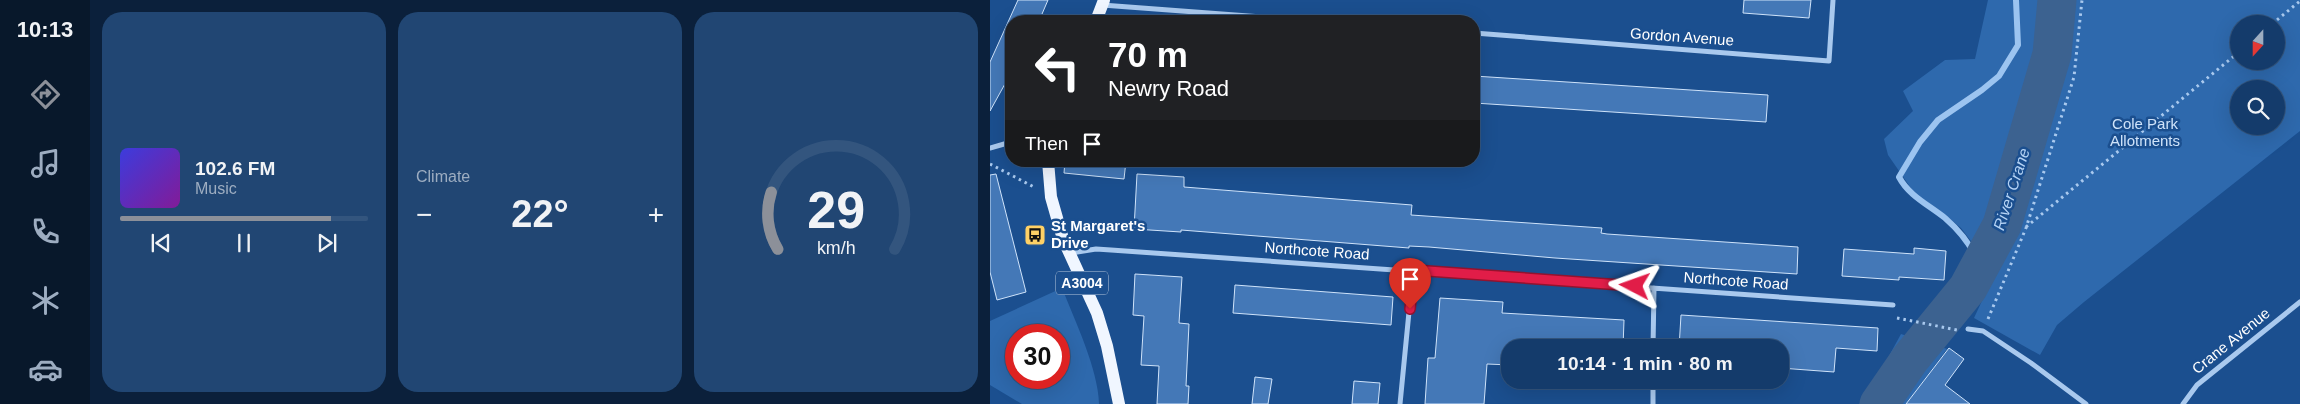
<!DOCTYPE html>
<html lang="en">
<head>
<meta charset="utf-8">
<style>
	body { margin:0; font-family:Arial,sans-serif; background:#214673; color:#f1f3f6; height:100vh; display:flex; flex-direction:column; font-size:19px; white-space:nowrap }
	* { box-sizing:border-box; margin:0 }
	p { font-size:16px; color:#9dadc1 }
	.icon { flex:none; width:28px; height:28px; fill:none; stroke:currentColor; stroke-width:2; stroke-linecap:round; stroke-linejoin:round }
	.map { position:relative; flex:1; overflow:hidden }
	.side { display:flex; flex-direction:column; gap:12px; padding:12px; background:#0b203b; width:900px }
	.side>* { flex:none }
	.top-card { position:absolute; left:15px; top:15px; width:475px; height:152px; border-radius:20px; box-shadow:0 5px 20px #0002,0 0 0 1px #33557e; background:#202124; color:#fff; overflow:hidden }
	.needle { width:32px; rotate:201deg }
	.fabs { position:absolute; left:1240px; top:15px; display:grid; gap:10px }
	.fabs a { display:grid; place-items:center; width:55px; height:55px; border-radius:50%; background:#143b6b; box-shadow:0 5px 20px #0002,0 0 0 1px #33557e; font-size:25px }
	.speed { position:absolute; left:15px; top:324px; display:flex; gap:10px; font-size:25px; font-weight:700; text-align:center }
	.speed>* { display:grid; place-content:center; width:65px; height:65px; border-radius:50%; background:#143b6b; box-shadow:0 5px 20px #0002,0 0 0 1px #33557e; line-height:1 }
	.speed .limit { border:8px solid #d22; background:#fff; color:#111 }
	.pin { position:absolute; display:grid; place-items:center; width:42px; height:42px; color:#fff; margin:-51px -21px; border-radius:50% 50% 50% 0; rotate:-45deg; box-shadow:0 0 5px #0007 }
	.pin .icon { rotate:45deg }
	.me { position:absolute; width:55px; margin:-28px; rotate:274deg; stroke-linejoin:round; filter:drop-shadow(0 0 4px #0008) }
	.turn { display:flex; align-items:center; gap:18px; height:105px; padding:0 20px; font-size:22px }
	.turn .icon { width:65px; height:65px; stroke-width:2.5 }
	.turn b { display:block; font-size:35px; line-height:42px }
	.then { display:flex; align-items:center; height:48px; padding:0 20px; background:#0003; gap:10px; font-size:19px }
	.big { font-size:38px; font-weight:600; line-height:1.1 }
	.side .widget { flex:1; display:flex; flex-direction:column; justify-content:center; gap:8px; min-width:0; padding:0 18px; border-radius:20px; background:#214673 }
	.side .dial { align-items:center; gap:0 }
	.dial svg { height:130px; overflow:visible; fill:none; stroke:#33557e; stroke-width:7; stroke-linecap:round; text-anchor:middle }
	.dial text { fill:#f1f3f6; stroke:none }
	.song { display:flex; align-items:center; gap:15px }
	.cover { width:60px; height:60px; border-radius:8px; background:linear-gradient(135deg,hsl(240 70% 55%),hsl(290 70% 35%)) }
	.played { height:5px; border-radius:2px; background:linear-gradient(90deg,#8c9099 85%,#33557e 85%) }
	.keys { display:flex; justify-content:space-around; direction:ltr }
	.heat { display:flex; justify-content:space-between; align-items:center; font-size:28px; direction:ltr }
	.side .tiles { flex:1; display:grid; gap:12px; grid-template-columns:repeat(3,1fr) }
	.trip { position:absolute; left:511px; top:339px; width:288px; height:50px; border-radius:20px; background:#143b6b; box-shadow:0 5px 20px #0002,0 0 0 1px #33557e; font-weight:600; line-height:50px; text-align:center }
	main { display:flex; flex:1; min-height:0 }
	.tab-bar { display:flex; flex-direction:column; width:90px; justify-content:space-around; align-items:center; background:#08182b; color:#9dadc1 }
	.tab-bar .icon { width:35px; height:35px }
	.tab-bar .active { color:#8c9099 }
	.tab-bar b { font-size:22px; color:#f1f3f6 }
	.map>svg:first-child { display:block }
</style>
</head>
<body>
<main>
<nav class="tab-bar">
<b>10:13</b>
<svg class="icon active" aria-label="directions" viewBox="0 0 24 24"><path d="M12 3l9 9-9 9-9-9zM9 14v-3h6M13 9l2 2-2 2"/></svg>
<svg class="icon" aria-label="music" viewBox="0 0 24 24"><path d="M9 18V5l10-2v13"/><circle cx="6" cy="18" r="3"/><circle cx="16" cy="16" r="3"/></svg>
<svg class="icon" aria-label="phone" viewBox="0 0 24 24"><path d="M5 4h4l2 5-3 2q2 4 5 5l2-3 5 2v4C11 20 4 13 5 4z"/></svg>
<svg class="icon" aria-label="climate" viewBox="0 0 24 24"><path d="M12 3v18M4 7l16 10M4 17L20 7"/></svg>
<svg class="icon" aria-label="car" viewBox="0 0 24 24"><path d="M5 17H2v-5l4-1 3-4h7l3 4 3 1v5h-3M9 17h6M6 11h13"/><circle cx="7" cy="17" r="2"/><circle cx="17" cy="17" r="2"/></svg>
</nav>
<section class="side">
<div class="tiles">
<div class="widget">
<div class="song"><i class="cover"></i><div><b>102.6 FM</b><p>Music</p></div></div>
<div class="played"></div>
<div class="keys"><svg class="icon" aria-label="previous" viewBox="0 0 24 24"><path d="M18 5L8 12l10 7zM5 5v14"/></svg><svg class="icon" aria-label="pause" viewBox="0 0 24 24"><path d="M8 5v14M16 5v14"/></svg><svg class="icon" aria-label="next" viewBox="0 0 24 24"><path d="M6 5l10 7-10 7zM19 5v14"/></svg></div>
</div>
<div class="widget"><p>Climate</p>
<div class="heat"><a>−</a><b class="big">22°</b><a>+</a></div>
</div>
<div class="widget dial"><svg viewBox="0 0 100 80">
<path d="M14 69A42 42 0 1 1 86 69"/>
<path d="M14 69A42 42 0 0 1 10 34" stroke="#8c9099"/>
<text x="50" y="56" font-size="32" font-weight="700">29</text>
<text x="50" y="72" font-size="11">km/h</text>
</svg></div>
</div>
</section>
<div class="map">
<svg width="1310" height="404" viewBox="0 0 1310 404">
	<rect width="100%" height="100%" fill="#1b4f8f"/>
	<!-- green -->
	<path fill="#2e69ad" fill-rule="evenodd" d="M998 0H1056L1050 50 1035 106 1001 219 987 249 971 228 948 209 925 194 898 155 894 139 923 111 913 91 955 60 985 59Z
		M1082 0H1310V131L1094 302 1067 325 1050 355 984 318 1025 230 1042 172 1063 111 1080 24ZM1249 24H1286V61H1249ZM1249 89H1286V126H1249Z
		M72 288C85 321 108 369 109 404H32L0 385V321ZM26 335H69V378H26Z
		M911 334 957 349 916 404H869L876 398Z"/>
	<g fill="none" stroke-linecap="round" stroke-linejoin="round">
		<!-- stream -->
		<path stroke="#9cc4f0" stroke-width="6" d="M990 266C983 248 970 231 955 218 939 205 919 196 909 177L930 142 948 120 992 90 1009 76 1028 45 1026 0"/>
		<!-- river -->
		<path stroke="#3c6290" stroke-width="39" d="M889 404 920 359 978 288 1012 225 1062 54 1067 0"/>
	</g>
	<!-- building -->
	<path fill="#4478b7" stroke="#cfe3fa" d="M28 0H58L49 21H21V73L0 111V62Z
		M754 0H821L819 18 753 13Z
		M484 76 778 95 776 122 484 103Z
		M75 161H136L134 179 74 173Z
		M6 174 36 292 7 300 0 272V175Z
		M147 174 194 177V187L422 205 421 215 612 228 611 233 617 234 808 247 807 274 565 258 439 247 419 246V248L191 230V232L144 229Z
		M924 248 956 251 954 280 909 277V280L852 276 854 249 924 254Z
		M145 274 192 277 189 323 199 324 196 386H199L198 404H167L169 366 151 365 154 316 143 315Z
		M245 285 403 297 401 325 243 313Z
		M450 298 513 302 512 313 634 320 633 348 525 345V348H520V365L497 364 494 404H435L438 358H445Z
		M691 315 888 328 887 351 846 348 844 372 790 368V348H689Z
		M959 348 974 359 955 385 980 404H916Z
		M265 377 282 379 278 404H262Z
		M364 381 390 383 388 404H362Z"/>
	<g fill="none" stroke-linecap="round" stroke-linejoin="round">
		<!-- path -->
		<path stroke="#a9c9ee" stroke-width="3" stroke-dasharray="2.5 4" stroke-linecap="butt" d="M1282 24 1310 1
			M0 164 44 187
			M1036 227 1249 52
			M907 318 967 330
			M998 319 1036 228 1084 77 1092 0"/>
		<!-- street -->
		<path stroke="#a9c9ee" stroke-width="5" d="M112 5 324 21
			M484 33 839 61 843 0
			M0 148 21 142
			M81 253 106 249 121 250 903 305
			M978 329 993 331 1041 363 1096 404
			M663 348 664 288
			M410 404 423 271
			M663 404V380
			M1193 404 1207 385 1310 302"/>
		<!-- primary -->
		<path stroke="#f0f6ff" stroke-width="12" d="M106 21 114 0
			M58 161 61 197 73 239 107 313 117 346 129 404"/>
	</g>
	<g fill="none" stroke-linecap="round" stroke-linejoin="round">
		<!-- route casing -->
		<g stroke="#92132f" stroke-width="12">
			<path id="route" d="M420 309 424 270 645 286"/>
		</g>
		<!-- route -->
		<use href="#route" stroke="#e11d48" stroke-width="9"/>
	</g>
	<!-- icons -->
	<defs>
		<g id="bus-square" transform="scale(1.125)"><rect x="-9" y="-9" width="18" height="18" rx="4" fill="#ffd166" stroke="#1b4f8f"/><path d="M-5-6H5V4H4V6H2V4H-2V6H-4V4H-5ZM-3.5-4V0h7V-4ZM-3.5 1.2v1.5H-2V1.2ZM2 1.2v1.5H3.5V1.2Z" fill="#111"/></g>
	</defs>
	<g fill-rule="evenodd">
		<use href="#bus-square" x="45" y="235"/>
	</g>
	<g text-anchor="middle" stroke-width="5" stroke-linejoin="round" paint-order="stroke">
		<!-- shield labels -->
		<rect fill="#1b4f8f" stroke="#bbcadd" stroke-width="1" x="66" y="271.5" width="52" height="23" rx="4"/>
		<g font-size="14" font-weight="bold" fill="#fff">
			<text x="92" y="288">A3004</text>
		</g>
		<!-- street labels -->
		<g font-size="15" fill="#fff" stroke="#1b4f8f">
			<text transform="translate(692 37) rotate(4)" y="5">Gordon Avenue</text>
			<text transform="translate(327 251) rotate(4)" y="5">Northcote Road</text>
			<text transform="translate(746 281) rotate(4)" y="5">Northcote Road</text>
			<text transform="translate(1241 341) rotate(-39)" y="5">Crane Avenue</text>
		</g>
		<!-- park labels -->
		<g font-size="15" fill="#cfe3fa" stroke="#1b4f8f">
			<text x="1155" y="129">Cole Park<tspan x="1155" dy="17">Allotments</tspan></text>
		</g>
		<!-- poi labels -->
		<g font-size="15" font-weight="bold" fill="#fff" stroke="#1b4f8f" text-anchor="start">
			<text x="61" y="231">St Margaret's<tspan x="61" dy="17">Drive</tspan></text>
		</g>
		<!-- water labels -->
		<g font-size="16" font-style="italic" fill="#b5d3f5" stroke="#1b4f8f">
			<text transform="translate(1021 189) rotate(-72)" y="6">River Crane</text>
		</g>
	</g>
</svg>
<div class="fabs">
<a><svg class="needle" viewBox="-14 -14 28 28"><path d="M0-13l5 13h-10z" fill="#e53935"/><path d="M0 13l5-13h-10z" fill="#9dadc1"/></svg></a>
<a><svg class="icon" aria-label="search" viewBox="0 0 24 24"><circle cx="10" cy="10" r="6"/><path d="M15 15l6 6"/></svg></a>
</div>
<div class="speed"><div class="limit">30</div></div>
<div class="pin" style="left:420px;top:309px;background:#d93025"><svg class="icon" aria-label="arrive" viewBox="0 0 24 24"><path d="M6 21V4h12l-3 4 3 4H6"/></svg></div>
<svg class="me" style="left:645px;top:286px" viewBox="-20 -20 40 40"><path d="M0-17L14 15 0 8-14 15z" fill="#e11d48" stroke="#fff" stroke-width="4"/></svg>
<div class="trip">10:14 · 1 min · 80 m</div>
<div class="top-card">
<div class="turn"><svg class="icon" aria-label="left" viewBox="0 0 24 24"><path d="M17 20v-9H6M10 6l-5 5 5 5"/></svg><div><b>70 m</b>Newry Road</div></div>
<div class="then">Then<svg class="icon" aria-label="arrive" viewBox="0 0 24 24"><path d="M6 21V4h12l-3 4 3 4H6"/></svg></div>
</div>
</div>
</main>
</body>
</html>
